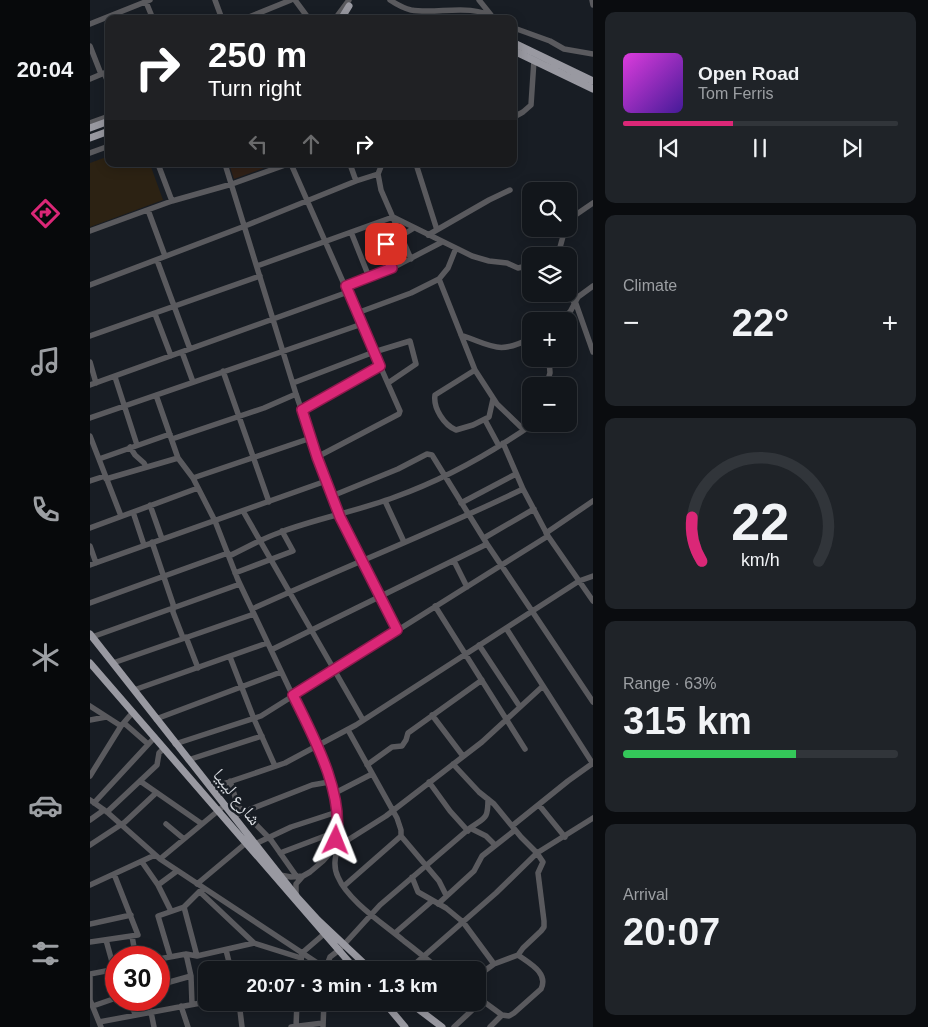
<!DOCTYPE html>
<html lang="en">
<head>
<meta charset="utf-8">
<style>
	body { margin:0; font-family:Helvetica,"Noto Naskh Arabic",sans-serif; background:#1f2328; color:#f1f3f6; height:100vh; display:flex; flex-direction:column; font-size:19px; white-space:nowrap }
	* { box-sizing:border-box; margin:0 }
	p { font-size:16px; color:#9c9fa3 }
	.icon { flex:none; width:28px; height:28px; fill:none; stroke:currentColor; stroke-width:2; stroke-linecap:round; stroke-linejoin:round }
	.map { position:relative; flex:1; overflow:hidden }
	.details { display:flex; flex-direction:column; gap:12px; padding:12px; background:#0a0c0f; width:335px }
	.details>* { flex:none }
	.hud { position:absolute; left:15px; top:15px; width:412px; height:152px; border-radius:10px; box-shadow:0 2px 12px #0003,0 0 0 1px #31353a; background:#202124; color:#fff; overflow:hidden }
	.buttons { position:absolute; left:432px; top:182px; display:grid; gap:10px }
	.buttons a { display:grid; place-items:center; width:55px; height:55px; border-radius:10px; background:#12161b; box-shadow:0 2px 12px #0003,0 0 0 1px #31353a; font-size:25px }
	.speed { position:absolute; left:15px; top:946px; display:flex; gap:10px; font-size:25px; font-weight:700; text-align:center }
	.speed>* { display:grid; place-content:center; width:65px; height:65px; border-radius:50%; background:#12161b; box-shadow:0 2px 12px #0003,0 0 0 1px #31353a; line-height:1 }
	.speed .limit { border:8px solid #d22; background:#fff; color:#111 }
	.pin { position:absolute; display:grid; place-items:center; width:42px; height:42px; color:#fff; margin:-21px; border-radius:10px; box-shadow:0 2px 8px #0006 }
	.me { position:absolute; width:55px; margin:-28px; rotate:2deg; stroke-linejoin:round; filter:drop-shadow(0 0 4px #0008) }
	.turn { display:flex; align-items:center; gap:18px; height:105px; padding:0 20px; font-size:22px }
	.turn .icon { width:65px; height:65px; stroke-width:2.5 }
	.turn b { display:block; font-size:35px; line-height:42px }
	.lanes { display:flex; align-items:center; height:48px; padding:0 20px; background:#0003; justify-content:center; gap:25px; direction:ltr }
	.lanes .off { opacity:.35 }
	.big { font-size:38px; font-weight:700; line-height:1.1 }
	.details .widget { flex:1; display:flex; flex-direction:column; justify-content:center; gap:8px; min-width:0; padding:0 18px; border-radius:10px; background:#1f2328 }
	.details .dial { align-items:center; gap:0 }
	.dial svg { height:130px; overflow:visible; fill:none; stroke:#31353a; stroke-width:7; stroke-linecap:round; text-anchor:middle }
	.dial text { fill:#f1f3f6; stroke:none }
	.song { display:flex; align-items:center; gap:15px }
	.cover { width:60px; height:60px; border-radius:8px; background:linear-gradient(135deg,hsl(300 70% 55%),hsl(260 70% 35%)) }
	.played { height:5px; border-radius:2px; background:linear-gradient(90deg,#db2777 40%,#31353a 40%) }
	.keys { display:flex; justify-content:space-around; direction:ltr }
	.heat { display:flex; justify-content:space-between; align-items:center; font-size:28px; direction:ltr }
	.charge { height:8px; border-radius:4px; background:linear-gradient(90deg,#34c759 63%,#31353a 0) }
	.trip { position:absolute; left:108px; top:961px; width:288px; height:50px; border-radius:10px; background:#12161b; box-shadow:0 2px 12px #0003,0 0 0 1px #31353a; font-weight:700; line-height:50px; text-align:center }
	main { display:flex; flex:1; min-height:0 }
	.menu { display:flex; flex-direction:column; width:90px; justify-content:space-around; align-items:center; background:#07090b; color:#9c9fa3 }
	.menu .icon { width:35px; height:35px }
	.menu .current { color:#db2777 }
	.menu b { font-size:22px; color:#f1f3f6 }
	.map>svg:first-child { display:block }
</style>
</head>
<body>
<main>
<nav class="menu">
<b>20:04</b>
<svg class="icon current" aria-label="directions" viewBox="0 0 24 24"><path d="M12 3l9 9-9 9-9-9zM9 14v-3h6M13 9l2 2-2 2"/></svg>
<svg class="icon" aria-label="music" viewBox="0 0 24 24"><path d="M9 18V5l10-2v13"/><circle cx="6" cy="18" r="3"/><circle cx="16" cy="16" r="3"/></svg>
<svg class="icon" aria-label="phone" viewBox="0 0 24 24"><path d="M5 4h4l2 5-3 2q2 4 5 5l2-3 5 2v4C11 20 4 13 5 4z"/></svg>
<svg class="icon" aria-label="climate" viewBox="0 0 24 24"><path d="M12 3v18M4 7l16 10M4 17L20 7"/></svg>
<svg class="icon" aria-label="car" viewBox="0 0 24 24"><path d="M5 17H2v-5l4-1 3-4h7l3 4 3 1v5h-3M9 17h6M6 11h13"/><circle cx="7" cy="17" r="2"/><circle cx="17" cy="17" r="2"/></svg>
<svg class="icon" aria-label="filters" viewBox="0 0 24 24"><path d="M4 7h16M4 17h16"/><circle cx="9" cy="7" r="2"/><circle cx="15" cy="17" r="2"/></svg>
</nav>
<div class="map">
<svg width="503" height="1027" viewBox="0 0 503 1027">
	<rect width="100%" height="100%" fill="#181d24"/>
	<!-- education -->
	<path fill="#302016" d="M139 164H185L144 179Z"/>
	<!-- medical -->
	<path fill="#2c2213" d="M19 156V164H60L73 200 0 227V163Z"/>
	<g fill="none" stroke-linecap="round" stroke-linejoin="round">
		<!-- minor -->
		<path stroke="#5a5a5e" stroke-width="5.5" d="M125 0 132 19
			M205 0 219 19
			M300 0C306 4 313 8 321 10 348 15 380 2 407 19
			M389 0 401 15
			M502 0 503 5
			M56 2 63 19
			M154 19 201 0
			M245 19 259 0
			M0 24 60 0
			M424 28 460 41 474 49 503 54
			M0 46 11 74
			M14 73 19 84
			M0 79 19 71
			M424 117 433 112 441 105 444 60
			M0 123 19 116
			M0 153 19 146
			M68 164 82 201
			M201 164 310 411 309 414 227 457
			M260 164 266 181
			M292 164 288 174 291 190 321 259
			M326 164 347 230
			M58 210 75 256
			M479 227 482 225 484 216 503 203
			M0 231 82 201 142 184 198 164
			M261 232 279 277
			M338 235 399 200 420 190
			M465 256 469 251 475 229
			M67 260 100 349
			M167 266 303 217 382 256 399 261 417 263 428 268 441 265
			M302 268 294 246 324 228
			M349 279 385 370 407 404 434 430
			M0 285 155 226 266 181 288 174
			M256 286 306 266 352 242
			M479 291 484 303
			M485 301 503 352
			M267 313 321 293 349 279 358 268 366 248
			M65 314 81 356
			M469 321 480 312 488 297 503 286
			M371 335C403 346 409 355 441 338
			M0 336 170 276
			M92 352 103 382
			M0 362 6 383
			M385 370 345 395C343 408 354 425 366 430L383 425 399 417 403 399
			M133 371 179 502
			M25 377 47 445
			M203 383 284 352 320 341 326 364 298 383
			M0 385 258 292
			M456 386 460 373 459 359
			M66 395 88 458 103 478 125 521 148 580 227 747 239 782 247 812 248 831 246 840 242 851 233 861 220 872 213 876
			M212 409 290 366
			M0 418 272 324
			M395 420 409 446
			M0 436 31 516
			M82 439 174 408 206 394
			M413 443 433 489 458 536 503 601
			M40 447 45 455 54 463 56 467
			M9 459 80 434
			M103 478 221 438
			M16 479 88 458
			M0 481 15 476
			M236 481 250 517 307 630
			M242 496 308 469 337 454 342 455 397 544 503 702
			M295 501 314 542
			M371 503 426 474
			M60 505 72 539
			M153 511 273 720
			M43 512 54 545
			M0 528 108 488
			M456 533 503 501
			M394 538 444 509
			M62 542 83 604V612L93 638
			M0 546 6 563
			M139 556C156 548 173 538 191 532 228 518 268 511 305 497 353 480 401 453 443 424
			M364 561 377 587
			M0 565 236 481 206 394 135 164
			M145 573 203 551 192 531
			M0 603 138 553
			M345 606 435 749
			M162 609C252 568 344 532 433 489
			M416 628 503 764
			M2 637 150 584
			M96 637 108 668
			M389 645 430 707
			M181 650 397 544
			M140 657 164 719 185 766
			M23 663 164 614
			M44 690 177 643
			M0 706 31 726
			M342 715 373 756
			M66 719 191 672
			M0 720 16 717
			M34 723 58 744
			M258 730 307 818 311 830V836L349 881 356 895
			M85 744 171 716 458 536
			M98 760 172 736
			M363 764 389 792 404 804 431 837 447 853 453 862 448 873 454 921V927L451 931 433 948 428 955 404 964 386 977
			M277 765 302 747 312 746 316 740 318 733 392 680
			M0 776 31 726 43 712
			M50 781 112 824
			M140 781 148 806 181 840 207 877
			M339 782 360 811 378 831
			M121 788 195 763 266 725 489 581 503 576
			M243 794 282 774
			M0 800 17 812 70 859 235 968
			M4 803 65 737
			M449 805 475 837
			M17 812 67 765 69 753 74 748
			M143 816 222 785 239 782
			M0 820 14 810
			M76 824 94 839
			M422 826 478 781 503 763
			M380 828 396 836 405 845
			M165 844 201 827 247 812
			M0 845 35 822 66 793
			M248 847C245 857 243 867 248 877 258 901 294 924 314 941 326 950 338 960 350 970
			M242 850 296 816 392 742 453 686
			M190 853 248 831
			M70 859 135 805
			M52 862 68 885 81 911
			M190 875 201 877 213 876 206 884V895
			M322 877 328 892 356 908 373 922 404 964
			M107 884 156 843
			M0 885 65 855
			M68 885 87 871
			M254 886 311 836
			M110 892 164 943
			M348 904 384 871 392 856 425 830
			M94 907 107 956
			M0 924 41 915
			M305 933 342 901
			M42 936 46 958
			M16 940 24 969
			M0 942 48 935 24 874
			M136 950 141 970
			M96 954 101 976 102 1004
			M80 956 68 916 94 907 113 888
			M69 959 96 954 107 956 164 943 211 958
			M210 970 212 953 234 934
			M235 970 240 957 249 950 290 905 380 828C395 817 398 820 398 799
			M318 970 406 893 447 853 503 818
			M0 974 26 969
			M0 977V1000L11 1027
			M69 985 101 976
			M386 996 412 1015 400 1027
			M41 1000 45 1015
			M149 1002 152 1027
			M3 1006 26 998
			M91 1006 98 1027
			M61 1012 64 1027
			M331 1012 340 1002
			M412 1015 419 1016 424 1013 451 989C459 973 439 963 428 955
			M9 1022 116 1002
			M201 1027 233 1023
			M206 1027 207 1002
			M233 1027 234 1002
			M364 1027 392 1001"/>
		<!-- major -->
		<path stroke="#9999a1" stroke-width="7" d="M251 19 259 6
			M424 43 503 81
			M424 51 503 89
			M0 128 19 121
			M0 138 19 131
			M0 634 207 897 228 920 281 970
			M0 663 266 970
			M294 1002 315 1027
			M319 1002 352 1027"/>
	</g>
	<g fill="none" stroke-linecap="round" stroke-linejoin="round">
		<!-- route casing -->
		<g stroke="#8e194d" stroke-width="12">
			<path id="route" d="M246 840C255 794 223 736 203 695L307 630 250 517 227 457 212 410 290 366 256 286 302 268 294 249 296 244"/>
		</g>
		<!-- route -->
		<use href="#route" stroke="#db2777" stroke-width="9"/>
	</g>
	<g text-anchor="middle" stroke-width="5" stroke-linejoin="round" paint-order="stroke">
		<!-- street labels -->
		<g font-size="18" fill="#d8dbe0" stroke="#181d24">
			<text transform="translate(147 797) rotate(52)" y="6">شارع ليبيا</text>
		</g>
	</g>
</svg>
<div class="buttons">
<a><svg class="icon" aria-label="search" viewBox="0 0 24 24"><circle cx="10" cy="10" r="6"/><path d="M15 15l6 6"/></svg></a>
<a><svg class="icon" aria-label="layers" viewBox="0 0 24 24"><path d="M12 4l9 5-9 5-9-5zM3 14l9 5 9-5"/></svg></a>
<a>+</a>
<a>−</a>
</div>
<div class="speed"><div class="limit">30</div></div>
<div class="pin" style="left:296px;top:244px;background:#d93025"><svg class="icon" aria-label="arrive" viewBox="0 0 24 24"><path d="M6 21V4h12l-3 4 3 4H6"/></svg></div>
<svg class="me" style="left:246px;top:840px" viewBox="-20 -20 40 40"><path d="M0-17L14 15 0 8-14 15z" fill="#db2777" stroke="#fff" stroke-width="4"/></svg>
<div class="trip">20:07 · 3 min · 1.3 km</div>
<div class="hud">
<div class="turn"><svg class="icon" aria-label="right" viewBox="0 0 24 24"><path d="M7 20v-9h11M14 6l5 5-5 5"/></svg><div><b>250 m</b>Turn right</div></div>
<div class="lanes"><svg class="icon off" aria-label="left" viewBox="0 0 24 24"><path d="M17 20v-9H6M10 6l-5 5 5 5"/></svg><svg class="icon off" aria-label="ahead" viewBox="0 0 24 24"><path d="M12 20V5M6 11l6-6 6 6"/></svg><svg class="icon" aria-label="right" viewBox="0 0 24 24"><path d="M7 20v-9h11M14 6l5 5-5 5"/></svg></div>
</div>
</div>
<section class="details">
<div class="widget">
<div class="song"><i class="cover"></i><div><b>Open Road</b><p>Tom Ferris</p></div></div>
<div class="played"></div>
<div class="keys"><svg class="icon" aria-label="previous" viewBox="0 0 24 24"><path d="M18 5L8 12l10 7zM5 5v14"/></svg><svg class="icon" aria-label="pause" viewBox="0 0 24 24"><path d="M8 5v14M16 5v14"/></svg><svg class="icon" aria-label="next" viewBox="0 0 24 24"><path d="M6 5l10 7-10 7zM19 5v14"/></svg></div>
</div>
<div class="widget"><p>Climate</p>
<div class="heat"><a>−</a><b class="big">22°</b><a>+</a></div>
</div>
<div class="widget dial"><svg viewBox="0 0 100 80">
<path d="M14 69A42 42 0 1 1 86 69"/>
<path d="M14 69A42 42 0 0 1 8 42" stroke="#db2777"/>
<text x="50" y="56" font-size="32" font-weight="700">22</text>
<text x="50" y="72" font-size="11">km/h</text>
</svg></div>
<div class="widget"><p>Range · 63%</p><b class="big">315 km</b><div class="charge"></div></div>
<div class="widget"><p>Arrival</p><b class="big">20:07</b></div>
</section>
</main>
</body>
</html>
